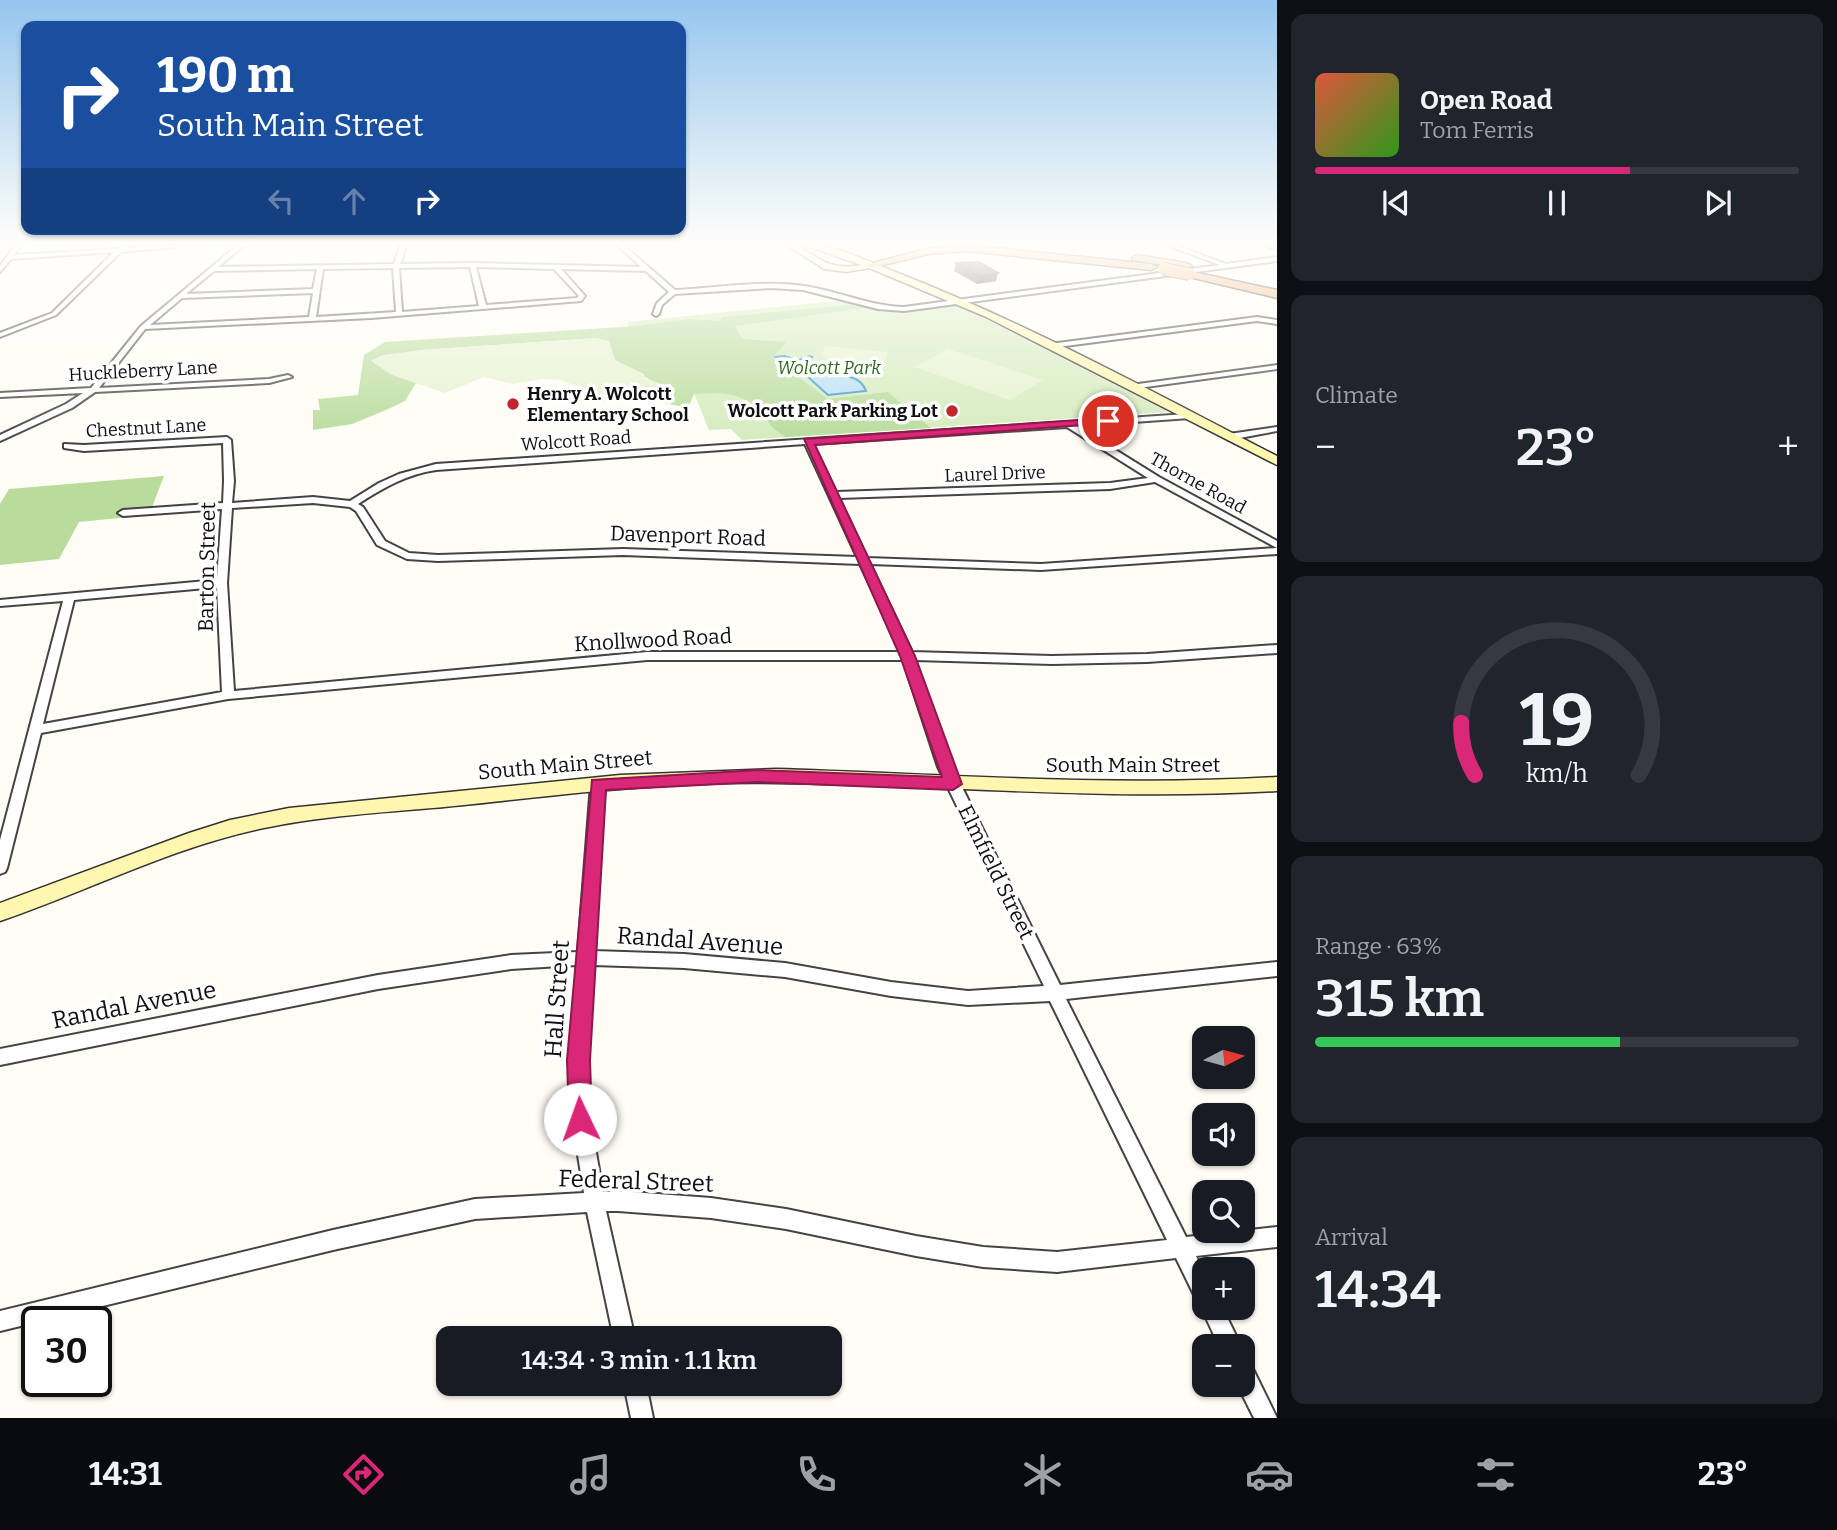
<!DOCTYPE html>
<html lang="en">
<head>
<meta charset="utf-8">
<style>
	body { margin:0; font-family:Bitter,serif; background:#20242c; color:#f1f3f6; height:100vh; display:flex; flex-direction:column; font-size:26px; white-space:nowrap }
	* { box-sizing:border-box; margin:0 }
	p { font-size:23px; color:#9ea1a6 }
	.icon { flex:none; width:38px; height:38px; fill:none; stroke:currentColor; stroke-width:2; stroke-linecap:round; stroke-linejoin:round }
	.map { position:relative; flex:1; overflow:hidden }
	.drawer { display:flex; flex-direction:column; gap:14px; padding:14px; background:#0d0f14; width:560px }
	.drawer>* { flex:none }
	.guide { position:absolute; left:21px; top:21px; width:665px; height:214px; border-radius:14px; box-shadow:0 2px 5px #0004; background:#1a4fa0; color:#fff; overflow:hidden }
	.needle { width:46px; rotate:84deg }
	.controls { position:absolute; left:1192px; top:1026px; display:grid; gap:14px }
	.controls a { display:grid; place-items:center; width:63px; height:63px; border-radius:14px; background:#171b24; box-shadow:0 2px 5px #0004; font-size:35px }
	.speed { position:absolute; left:21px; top:1306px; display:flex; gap:14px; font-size:35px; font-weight:700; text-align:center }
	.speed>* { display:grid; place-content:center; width:91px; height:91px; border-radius:50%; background:#171b24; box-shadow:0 2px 5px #0004; line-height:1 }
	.speed .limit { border:4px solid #111; border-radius:10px; background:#fff; color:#111 }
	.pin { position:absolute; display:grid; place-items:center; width:60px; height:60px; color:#fff; margin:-30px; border:4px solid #fff; border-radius:50%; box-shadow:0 2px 7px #0007 }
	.me { position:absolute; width:77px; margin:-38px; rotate:357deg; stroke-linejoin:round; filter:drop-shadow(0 0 5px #0008) }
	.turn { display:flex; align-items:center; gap:24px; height:147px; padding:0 21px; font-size:32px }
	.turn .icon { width:91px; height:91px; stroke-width:2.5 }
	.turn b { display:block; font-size:49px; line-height:60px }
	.lanes { display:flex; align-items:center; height:66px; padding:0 21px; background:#0003; justify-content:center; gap:35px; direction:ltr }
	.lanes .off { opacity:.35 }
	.big { font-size:52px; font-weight:600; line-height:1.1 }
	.drawer .card { flex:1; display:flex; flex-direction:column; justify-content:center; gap:10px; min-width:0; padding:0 24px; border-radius:14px; background:#20242c }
	.drawer .dial { align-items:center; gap:0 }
	.dial svg { height:182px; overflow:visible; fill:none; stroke:#363941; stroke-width:7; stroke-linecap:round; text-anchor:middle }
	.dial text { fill:#f1f3f6; stroke:none }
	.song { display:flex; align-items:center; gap:21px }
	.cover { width:84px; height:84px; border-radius:10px; background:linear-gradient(135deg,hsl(10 70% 55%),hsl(110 70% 35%)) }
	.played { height:7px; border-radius:4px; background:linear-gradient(90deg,#db2777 65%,#363941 65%) }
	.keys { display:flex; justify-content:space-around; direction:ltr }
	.heat { display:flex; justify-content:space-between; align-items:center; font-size:38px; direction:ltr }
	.charge { height:10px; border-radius:5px; background:linear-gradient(90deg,#34c759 63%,#363941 0) }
	.trip { position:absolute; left:436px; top:1326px; width:406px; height:70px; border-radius:14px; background:#171b24; box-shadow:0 2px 5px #0004; font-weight:600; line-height:70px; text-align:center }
	.menu { display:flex; height:112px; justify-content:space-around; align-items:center; background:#090b0e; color:#9ea1a6 }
	.menu .icon { width:49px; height:49px }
	.menu .current { color:#db2777 }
	.menu b { font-size:32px; color:#f1f3f6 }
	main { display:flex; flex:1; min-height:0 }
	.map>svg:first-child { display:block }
</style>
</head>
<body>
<main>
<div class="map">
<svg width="1277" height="1418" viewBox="0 0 1277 1418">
	<rect width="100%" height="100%" fill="#fffdf5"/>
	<!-- green -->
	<path fill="#d5ebbd" d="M836 301 883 311 958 305 1168 412 742 440 731 429 709 430 693 391 630 352 628 322Z"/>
	<!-- forest -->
	<path fill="#b9dc9c" d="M850 305 864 308 735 326 742 339 786 342 773 358 828 399 888 392 931 428 786 437C765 425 768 417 754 406 737 391 715 393 694 394L688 408 646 399 630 388 654 382 615 360 610 347 597 338 421 350 372 360 416 383 405 401 386 410 352 424 313 430V410H320L318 399 358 395 364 355 385 342 637 326 689 319 719 321 723 317Z
		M164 476 149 515 79 522 59 559 0 565V504L9 489Z"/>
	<!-- pitch -->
	<path fill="#e6f2cf" d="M597 338 609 341 615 360 644 374V378L664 385 630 388 606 401 584 399 580 388 562 380 543 379 513 384 484 377 445 393 392 375 371 361 383 355 421 350Z
		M825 346 888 352 880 376 842 370 822 356Z
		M948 349 1043 380 1010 400 914 367Z"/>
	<!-- water -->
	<path fill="#b9e0f7" stroke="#3f96cf" stroke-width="2" d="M784 356 798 360 810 356 812 357 809 362C816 365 822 369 829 372 843 378 859 373 866 391L828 395 798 368 776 357Z"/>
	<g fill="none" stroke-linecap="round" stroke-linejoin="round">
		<!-- street casing -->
		<g stroke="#444" stroke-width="4">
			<path id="street" d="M16 244H22L14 255 118 249 123 245 125 248 171 245 174 247 121 252 56 315 0 337V333L52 313 114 252 11 259 0 272V266Z
				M239 244H259L243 246 218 267 394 264 401 244H407L400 264 473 263 641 267 616 244H622L675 290C717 288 761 280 804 286 838 291 869 306 904 307L1220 265 1164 244H1172L1226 264 1277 257V261L904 311 878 309 803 290 771 288 675 294 662 305 659 314 656 316 653 314 657 303 669 292 646 271 561 269 585 296 581 301 371 318 145 329 99 388 269 379 288 375 292 377 269 383 95 392 72 408 0 441V435L66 404 83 393 0 397V393L91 388 141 326ZM470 267 479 306 402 312 399 268ZM476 267 554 269 579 296 577 298 486 305ZM393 268 396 312 316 317 323 269ZM317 269 313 289 186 294 214 271ZM313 293 309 317 150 325 182 298Z
				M1263 244 1277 246V250L1264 245Z
				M1257 317 1277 320V324L1257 321 1050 348 1046 346 1050 344Z
				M1277 365V369L1131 389 1127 387 1131 385Z
				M1187 414 1191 416 1190 418 1077 426 1159 477 1277 541V548L1155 482 1110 489 839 498 867 558 1041 564 1277 548V554L1041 570 870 564 912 652 1052 656 1147 654 1277 645V653L1147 662 1052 664 915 660 952 767 1060 985 1277 962V976L1066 999 1186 1237 1277 1227V1247L1196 1256 1204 1272V1307H1222L1241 1346H1219L1201 1307 1202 1303 1197 1301 1176 1258 1057 1272 983 1267 916 1256 786 1229 711 1218 618 1211H606L635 1339H614L587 1212 475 1219 333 1250 0 1331V1311L333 1230 475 1199 584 1193 574 1130 569 1060 577 965 511 969 378 989 0 1065V1049L378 975 511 955 578 952 591 784 593 781H603L605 784 594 951 684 954 785 963 891 982 968 991 1044 986 938 767 903 660H647L228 699 41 733 7 868 5 872 0 874V840L63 601 0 606V600L217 580 222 509 123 516 118 513 123 510 223 503 224 481 223 443 84 451 64 448V444L84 445 227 437 231 440 234 481 232 503 313 497 350 501 379 483 399 474 436 464ZM1067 427 1148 478 1110 483 836 492 813 444ZM805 444 857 557 623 549 438 555 409 553 385 541 363 507 358 504C383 488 407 474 436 470ZM313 503 350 507 356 511 377 545 407 559 438 561 623 555 860 564 901 652H647L234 691 227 583 232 508ZM217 587 222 692 43 724 74 600ZM593 965 684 968 785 977 891 996 968 1005 1050 1001 1167 1240 1057 1252 983 1247 916 1236 786 1209 711 1198 618 1191 603 1192 592 1130 587 1060Z
				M1277 427V431L1229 440 1225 437 1229 434Z
				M1242 1360 1250 1363 1277 1418H1254L1237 1384H1242Z
				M624 1384H646L653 1418H631Z"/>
		</g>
		<!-- secondary casing -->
		<g stroke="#333" stroke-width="3">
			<path id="secondary" d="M785 244C812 244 817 273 861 265L802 244C833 243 869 262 898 273 1029 324 1152 392 1277 456V465L984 316 869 268 846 272 824 269Z
				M776 769C943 774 1110 787 1277 777V791C1109 801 943 785 776 783 671 781 568 794 464 805 398 812 330 814 264 828 172 847 88 891 0 921V903L189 833 230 820 289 808 620 775Z"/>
		</g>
		<!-- highway casing -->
		<g stroke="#222" stroke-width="3">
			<path id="highway" d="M966 245 1151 264 1157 267 1151 270 966 251 929 254 871 268 865 265 929 248Z
				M1137 255 1186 263 1192 266 1186 269 1133 260 1132 258Z
				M1189 271 1277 290V298L1185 276 1183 274Z"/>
		</g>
		<!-- street -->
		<use href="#street" fill="#fff" fill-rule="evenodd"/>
		<!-- secondary -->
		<use href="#secondary" fill="#fff6b0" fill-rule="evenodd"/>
		<!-- highway -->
		<use href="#highway" fill="#f5a25d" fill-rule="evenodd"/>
		<!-- highway-bridge casing -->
		<g stroke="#222" stroke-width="14" stroke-linecap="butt">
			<path id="highway-bridge" d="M1164 269 1189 274"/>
		</g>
		<!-- highway-bridge -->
		<use href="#highway-bridge" stroke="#f5a25d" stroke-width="12"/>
	</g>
	<!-- wall -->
	<path fill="#4d4742" d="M956 263 996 281 977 284 954 271Z"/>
	<!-- shaded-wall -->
	<path fill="#3f3936" d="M998 273 996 281 977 284 979 276Z"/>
	<!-- building -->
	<path fill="#5a524d" stroke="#3f3936" stroke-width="2" d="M979 262 998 273 979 276 956 263Z"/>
	<!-- sky -->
	<linearGradient id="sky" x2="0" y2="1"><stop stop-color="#95c6ee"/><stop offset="0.55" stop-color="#fffefa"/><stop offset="1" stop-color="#fffefa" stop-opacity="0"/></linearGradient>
	<rect width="1277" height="442" fill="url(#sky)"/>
	<!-- route -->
	<path fill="#db2777" stroke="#8e194d" stroke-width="2" d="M1108 418 1113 421 1111 423 815 445 915 656 962 784 953 790 758 782 606 790 590 1060 592 1119 589 1128 580 1131 572 1128 569 1119 567 1060 592 780 758 770 942 777 900 656 804 439Z"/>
	<!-- markers -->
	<g fill="#c4262e" stroke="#fff" stroke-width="2.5">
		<circle cx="513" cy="404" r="7"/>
		<circle cx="952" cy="411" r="7"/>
	</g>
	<g text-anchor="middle" stroke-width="7" stroke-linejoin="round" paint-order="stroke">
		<!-- far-park labels -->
		<g font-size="18" font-style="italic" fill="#2f6b1f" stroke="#fff">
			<text x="829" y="374">Wolcott Park</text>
		</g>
		<!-- far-street labels -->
		<g font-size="18" fill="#111" stroke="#fff">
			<text transform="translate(143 371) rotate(-3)" y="6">Huckleberry Lane</text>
			<text transform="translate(146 428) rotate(-3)" y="6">Chestnut Lane</text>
			<text transform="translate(576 441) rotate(-4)" y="6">Wolcott Road</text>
			<text transform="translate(995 474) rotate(-2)" y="6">Laurel Drive</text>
			<text transform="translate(1198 483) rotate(29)" y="6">Thorne Road</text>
		</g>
		<!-- far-poi labels -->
		<g font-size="18" font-weight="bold" fill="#111" stroke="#fff" text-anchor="start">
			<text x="527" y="400">Henry A. Wolcott<tspan x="527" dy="21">Elementary School</tspan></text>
			<text x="938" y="417" text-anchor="end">Wolcott Park Parking Lot</text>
		</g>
		<!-- street labels -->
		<g font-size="21" fill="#111" stroke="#fff">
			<text transform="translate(688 536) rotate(2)" y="7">Davenport Road</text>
			<text transform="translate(207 567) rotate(-89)" y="7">Barton Street</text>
			<text transform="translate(653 640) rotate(-3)" y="7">Knollwood Road</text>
			<text transform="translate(565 765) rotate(-5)" y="7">South Main Street</text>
			<text x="1133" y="772">South Main Street</text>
			<text transform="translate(996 872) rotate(64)" y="7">Elmfield Street</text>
		</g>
		<!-- near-street labels -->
		<g font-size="24" fill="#111" stroke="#fff">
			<text transform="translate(700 941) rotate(4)" y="8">Randal Avenue</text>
			<text transform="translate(557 999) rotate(-86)" y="8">Hall Street</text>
			<text transform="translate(134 1005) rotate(-11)" y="8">Randal Avenue</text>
			<text transform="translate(636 1181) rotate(2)" y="8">Federal Street</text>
		</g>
	</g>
</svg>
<div class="controls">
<a><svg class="needle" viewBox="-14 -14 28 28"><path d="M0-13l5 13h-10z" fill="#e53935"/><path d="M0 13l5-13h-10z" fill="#9ea1a6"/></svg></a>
<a><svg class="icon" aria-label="sound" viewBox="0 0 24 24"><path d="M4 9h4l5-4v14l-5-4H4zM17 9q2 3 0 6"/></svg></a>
<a><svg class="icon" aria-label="search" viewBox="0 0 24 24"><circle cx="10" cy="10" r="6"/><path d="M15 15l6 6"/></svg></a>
<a>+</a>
<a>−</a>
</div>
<div class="speed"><div class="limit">30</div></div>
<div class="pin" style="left:1108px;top:421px;background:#d93025"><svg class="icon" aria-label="arrive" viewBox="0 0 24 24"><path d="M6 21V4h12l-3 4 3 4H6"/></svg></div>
<svg class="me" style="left:580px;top:1119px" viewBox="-20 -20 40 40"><circle r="19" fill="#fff"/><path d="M0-13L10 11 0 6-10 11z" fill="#db2777"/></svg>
<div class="trip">14:34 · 3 min · 1.1 km</div>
<div class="guide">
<div class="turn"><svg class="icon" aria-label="right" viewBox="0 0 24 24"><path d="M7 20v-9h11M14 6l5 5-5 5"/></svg><div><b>190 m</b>South Main Street</div></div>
<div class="lanes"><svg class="icon off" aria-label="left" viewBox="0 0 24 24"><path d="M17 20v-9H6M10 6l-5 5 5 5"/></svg><svg class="icon off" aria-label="ahead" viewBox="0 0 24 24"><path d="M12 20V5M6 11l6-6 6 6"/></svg><svg class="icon" aria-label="right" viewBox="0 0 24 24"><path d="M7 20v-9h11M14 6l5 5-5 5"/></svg></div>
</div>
</div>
<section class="drawer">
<div class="card">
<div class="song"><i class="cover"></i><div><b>Open Road</b><p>Tom Ferris</p></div></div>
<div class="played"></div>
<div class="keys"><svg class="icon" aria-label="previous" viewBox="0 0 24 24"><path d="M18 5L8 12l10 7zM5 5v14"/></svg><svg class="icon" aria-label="pause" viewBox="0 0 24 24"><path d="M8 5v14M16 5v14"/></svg><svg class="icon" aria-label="next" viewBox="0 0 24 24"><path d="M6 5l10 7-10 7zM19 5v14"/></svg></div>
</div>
<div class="card"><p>Climate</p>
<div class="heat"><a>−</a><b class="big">23°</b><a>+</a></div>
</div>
<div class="card dial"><svg viewBox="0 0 100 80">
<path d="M14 69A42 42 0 1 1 86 69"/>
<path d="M14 69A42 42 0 0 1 8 46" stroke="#db2777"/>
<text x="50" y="56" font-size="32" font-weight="700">19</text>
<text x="50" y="72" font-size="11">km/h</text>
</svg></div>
<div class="card"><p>Range · 63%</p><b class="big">315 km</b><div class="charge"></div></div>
<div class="card"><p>Arrival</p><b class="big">14:34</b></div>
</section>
</main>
<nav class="menu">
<b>14:31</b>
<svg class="icon current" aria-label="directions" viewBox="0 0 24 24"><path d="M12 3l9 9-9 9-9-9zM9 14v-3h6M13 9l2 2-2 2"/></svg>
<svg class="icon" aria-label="music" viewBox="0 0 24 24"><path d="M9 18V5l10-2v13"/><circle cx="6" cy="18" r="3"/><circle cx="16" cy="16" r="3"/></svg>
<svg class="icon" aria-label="phone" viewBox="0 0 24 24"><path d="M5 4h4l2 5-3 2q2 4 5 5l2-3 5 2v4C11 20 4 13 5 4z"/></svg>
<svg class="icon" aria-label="climate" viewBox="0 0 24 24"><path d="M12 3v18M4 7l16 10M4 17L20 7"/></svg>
<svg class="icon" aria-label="car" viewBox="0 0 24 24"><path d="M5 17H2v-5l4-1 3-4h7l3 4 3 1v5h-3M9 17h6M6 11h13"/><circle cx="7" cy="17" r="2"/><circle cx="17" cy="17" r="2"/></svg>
<svg class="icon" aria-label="filters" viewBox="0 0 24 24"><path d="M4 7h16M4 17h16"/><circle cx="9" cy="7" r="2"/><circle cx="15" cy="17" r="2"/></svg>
<b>23°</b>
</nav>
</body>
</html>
